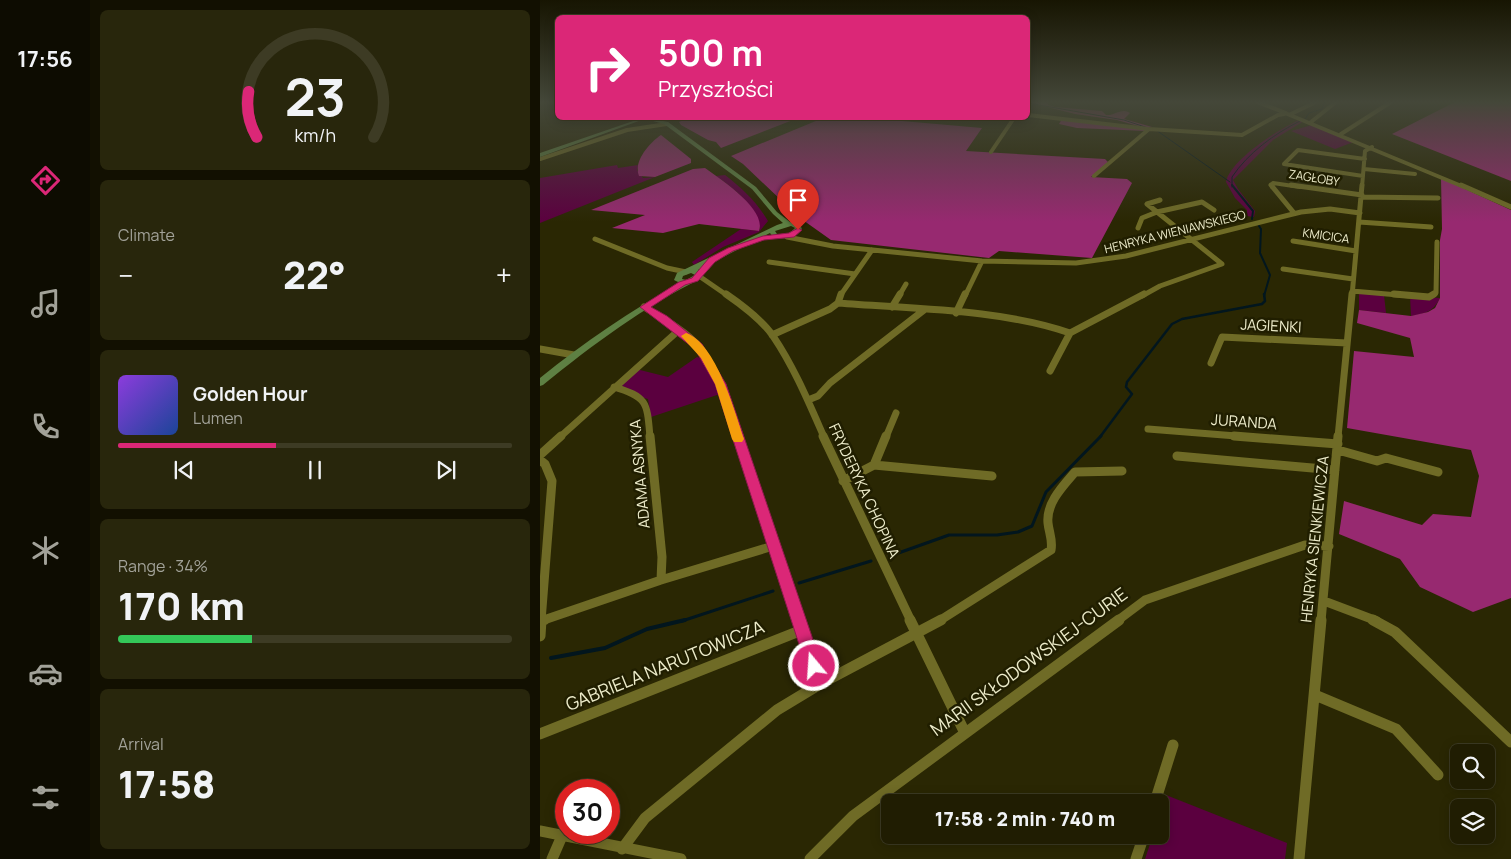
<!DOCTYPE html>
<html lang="en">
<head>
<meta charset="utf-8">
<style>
	body { margin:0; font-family:Manrope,sans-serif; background:#28260c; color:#f1f3f6; height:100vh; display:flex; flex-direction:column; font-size:19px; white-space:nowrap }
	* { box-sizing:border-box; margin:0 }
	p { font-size:16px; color:#a2a299 }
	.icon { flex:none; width:28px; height:28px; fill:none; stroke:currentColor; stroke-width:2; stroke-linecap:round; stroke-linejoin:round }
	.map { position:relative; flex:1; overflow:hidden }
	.drawer { display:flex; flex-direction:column; gap:10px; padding:10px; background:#121001; width:450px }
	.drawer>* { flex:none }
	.guide { position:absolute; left:15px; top:15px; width:475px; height:105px; border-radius:8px; box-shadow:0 2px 12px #0003,0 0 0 1px #3d3b24; background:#db2777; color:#fff; overflow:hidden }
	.fabs { position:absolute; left:910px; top:744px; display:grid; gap:10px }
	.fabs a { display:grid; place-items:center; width:45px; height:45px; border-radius:8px; background:#201d02; box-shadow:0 2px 12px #0003,0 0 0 1px #3d3b24; font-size:25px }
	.speed { position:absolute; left:15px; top:779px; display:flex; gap:10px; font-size:25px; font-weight:700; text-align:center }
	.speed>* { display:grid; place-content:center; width:65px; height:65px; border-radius:50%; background:#201d02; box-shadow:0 2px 12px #0003,0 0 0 1px #3d3b24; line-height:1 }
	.speed .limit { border:8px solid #d22; background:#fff; color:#111 }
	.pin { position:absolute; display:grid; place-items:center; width:42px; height:42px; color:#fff; margin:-51px -21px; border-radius:50% 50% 50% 0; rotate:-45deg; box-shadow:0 0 5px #0007 }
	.pin .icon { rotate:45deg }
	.me { position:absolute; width:55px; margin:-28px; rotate:342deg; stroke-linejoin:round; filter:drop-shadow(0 0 4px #0008) }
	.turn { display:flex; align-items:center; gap:18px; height:105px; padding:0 20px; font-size:22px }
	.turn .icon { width:65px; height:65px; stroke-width:2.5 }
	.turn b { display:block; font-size:35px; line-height:42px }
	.big { font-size:38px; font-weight:800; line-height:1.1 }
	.drawer .tile { flex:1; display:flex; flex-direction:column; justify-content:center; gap:8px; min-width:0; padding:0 18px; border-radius:8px; background:#28260c }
	.drawer .dial { align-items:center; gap:0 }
	.dial svg { height:130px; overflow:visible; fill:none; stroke:#3d3b24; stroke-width:7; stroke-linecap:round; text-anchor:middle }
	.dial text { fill:#f1f3f6; stroke:none }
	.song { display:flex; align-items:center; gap:15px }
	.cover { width:60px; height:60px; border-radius:8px; background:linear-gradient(135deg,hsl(270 70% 55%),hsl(220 70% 35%)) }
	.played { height:5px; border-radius:2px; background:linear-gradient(90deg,#db2777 40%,#3d3b24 40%) }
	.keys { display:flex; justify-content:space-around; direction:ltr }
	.heat { display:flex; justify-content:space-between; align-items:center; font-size:28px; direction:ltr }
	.charge { height:8px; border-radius:4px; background:linear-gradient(90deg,#34c759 34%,#3d3b24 0) }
	.trip { position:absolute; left:341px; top:794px; width:288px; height:50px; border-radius:8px; background:#201d02; box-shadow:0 2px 12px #0003,0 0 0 1px #3d3b24; font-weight:800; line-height:50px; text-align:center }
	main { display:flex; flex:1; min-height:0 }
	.tabs { display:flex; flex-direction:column; width:90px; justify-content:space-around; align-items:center; background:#0d0c01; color:#a2a299 }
	.tabs .icon { width:35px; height:35px }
	.tabs .current { color:#db2777 }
	.tabs b { font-size:22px; color:#f1f3f6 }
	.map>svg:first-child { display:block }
</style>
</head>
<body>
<main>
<nav class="tabs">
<b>17:56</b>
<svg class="icon current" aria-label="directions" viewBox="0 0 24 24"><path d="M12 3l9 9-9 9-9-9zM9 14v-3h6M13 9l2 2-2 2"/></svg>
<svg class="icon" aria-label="music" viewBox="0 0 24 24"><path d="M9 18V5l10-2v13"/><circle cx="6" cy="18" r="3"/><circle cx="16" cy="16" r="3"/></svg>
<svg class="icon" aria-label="phone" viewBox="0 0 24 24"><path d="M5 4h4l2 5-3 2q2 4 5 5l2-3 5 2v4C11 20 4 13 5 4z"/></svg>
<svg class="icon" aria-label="climate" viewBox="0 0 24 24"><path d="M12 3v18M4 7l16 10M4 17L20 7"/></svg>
<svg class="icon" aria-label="car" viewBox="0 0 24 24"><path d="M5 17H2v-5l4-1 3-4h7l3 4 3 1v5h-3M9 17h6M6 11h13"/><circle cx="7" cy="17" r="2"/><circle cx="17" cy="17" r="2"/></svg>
<svg class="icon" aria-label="filters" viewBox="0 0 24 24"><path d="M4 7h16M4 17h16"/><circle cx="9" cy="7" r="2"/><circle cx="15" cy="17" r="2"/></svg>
</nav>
<section class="drawer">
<div class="tile dial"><svg viewBox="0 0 100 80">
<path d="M14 69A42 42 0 1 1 86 69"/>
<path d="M14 69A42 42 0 0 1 9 41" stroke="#db2777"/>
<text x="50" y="56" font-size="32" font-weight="700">23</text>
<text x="50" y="72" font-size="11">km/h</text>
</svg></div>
<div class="tile"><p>Climate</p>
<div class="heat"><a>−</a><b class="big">22°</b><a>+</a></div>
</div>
<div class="tile">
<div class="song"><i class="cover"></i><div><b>Golden Hour</b><p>Lumen</p></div></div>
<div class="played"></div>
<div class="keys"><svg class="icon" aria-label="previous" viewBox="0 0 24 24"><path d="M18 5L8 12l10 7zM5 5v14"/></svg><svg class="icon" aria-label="pause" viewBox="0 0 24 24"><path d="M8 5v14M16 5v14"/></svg><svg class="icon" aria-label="next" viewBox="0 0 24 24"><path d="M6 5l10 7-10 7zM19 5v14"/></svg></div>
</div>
<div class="tile"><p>Range · 34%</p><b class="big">170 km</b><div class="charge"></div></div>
<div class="tile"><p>Arrival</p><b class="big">17:58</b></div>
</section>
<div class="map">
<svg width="971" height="859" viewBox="0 0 971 859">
	<rect width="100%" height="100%" fill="#2a2703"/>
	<!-- green -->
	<path fill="#5b003f" d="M759 120 764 121 733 140 693 180 698 189 715 211 714 217 707 216V210L695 198 686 182C690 160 739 129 759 120Z
		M772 125 816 141 795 149 751 131Z
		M77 165 78 168 98 165 97 170 103 178 115 177 0 223V178Z
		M185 175C203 189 216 201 228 221L219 232 183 247 154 265 152 262 201 229 219 231 220 229C218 208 193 187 176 176Z
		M819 292 844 295 846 313 819 310Z
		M870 296 900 298C893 312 886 313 871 316Z
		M157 357 165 360 180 394 111 417 108 399 76 391 96 369 128 377Z
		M626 795 747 843 745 859H605L613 835H620V813Z"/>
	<!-- forest -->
	<path fill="#972970" d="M488 102H508V105L515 107 562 111 566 115C575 116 581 107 590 113L584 119 612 127 605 128 577 120 535 114Z
		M915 102H971V181L852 134Z
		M147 118H258L181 148 176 142 168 140 141 125 139 122Z
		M283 118H328L442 128 426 151 565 159 568 162 551 177 587 179 592 183 552 258 459 251 449 258 291 240 260 218 203 164 191 156Z
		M522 119 604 129 606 131 537 128 519 124Z
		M121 135 151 159V163L115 177 99 176C93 162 109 143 121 135Z
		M165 168C180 179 227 209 219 231L159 224 123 233 72 228 105 215 51 210 153 169Z
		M901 178 971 210V598L933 612 880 587 860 559 799 534 804 501 882 525 893 514 931 517 939 476 931 450 807 428 814 351 874 357 870 338 817 323 819 310 871 316 888 312 895 308 900 298V240L902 229Z"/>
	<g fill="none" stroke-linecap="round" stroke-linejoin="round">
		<!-- stream-far4 -->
		<path stroke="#02161e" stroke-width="1" d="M488 103 584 120 608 128
			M765 119 769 113 782 109 785 102
			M616 130 690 182
			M692 187V177C708 153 734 134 760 121"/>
		<!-- stream-far3 -->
		<path stroke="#02161e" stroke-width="2" d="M692 185 713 211 712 219
			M719 226 721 229 720 253 730 275 724 296"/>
		<!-- stream-far2 -->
		<path stroke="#02161e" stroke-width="2.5" d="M560 437 592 394 586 387 587 382 632 324 642 319 722 304 725 301 724 294"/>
		<!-- stream-far1 -->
		<path stroke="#02161e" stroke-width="3" d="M350 556 409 535H457L478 532 492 526 506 492 561 436
			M259 583 331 561
			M142 621 233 591"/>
		<!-- stream -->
		<path stroke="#02161e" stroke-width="4" d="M11 658 65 648 107 629 145 620"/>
		<!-- street-far4 -->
		<path stroke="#6f6b26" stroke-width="4" d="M717 102 746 113
			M745 113 924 187
			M751 114 776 102
			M488 115 609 129 702 135 738 115 744 114
			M771 122 796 102
			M801 134 851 102
			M451 152 474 118
			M0 159 87 130 127 124
			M824 169 875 174
			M554 176 609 129
			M823 176 744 164 758 150 825 159
			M732 187 733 183 760 187
			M822 187 825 151 832 147"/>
		<!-- street-far3 -->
		<path stroke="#6f6b26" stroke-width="5" d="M731 185 754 213
			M751 185 822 195
			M921 185 971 207
			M821 197 898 198
			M819 222 891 227
			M598 228 602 218 617 212 662 202 674 210
			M247 237 293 246 442 261 536 263 586 256 761 212 790 209 820 213
			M55 239 127 268 146 272
			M753 241 816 251
			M229 262 315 274
			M743 269 813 279
			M159 276 188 296
			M812 291 870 296
			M300 296 332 250
			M359 296 366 284
			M425 296 442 261
			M602 296 620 286 682 264 607 204 620 200
			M812 296 822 185
			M892 296 896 293 897 242"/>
		<!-- street-far2 -->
		<path stroke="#6f6b26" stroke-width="7" d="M186 294C202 305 222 320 233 336 254 367 269 403 284 437
			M854 294 889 297 894 294
			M298 303C372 309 461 309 530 333
			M104 307C121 317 149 333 160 348 179 375 188 407 198 437
			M352 307 360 294
			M416 313 425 294
			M232 335 290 309 298 303 301 294
			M0 349 34 355
			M671 363 682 337 807 343
			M510 371 530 333 604 294
			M74 387C108 397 107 403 110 437
			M268 400 278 396 290 383 384 310
			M608 429 709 437
			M20 437 139 330
			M346 437 356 413
			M798 437 812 294"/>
		<!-- street-far1 -->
		<path stroke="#6f6b26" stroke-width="9" d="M110 436 122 557 121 580
			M197 436 259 621
			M283 436 371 621
			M346 436 334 465 452 476
			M694 436 798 444
			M798 450 837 461 846 458 898 472
			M0 455 21 436
			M637 456 795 470
			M0 460 5 464 12 481 1 621
			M303 481 334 465
			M784 601 837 621
			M1 621 121 580 233 546
			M399 621 511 550C513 540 509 533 508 523 506 503 523 486 535 472L582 471
			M577 621 605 600 765 545 789 546
			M781 621 798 436"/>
		<!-- street -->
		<path stroke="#6f6b26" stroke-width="11" d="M259 620 280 684
			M370 620 424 731
			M833 620 855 632 971 742
			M0 621 4 620
			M0 636 1 620
			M775 695 856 729 898 775
			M0 734 262 630
			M615 802 633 745
			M0 831 141 859
			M82 849 105 818 237 710 280 684 401 620
			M12 859 22 836
			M270 859 313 816 579 620
			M596 859 604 835
			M759 859 781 620"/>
		<!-- secondary -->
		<path fill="#5e8043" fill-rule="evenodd" d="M102 118H107L0 157V153Z
			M113 119 128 122 216 187 237 212 250 222 254 223 262 228C255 238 245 240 233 237L230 233 158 270 163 276 162 278C105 306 52 345 3 385L0 386V378C44 342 91 311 140 283L134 280 137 273 237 225 243 223 233 214 212 189 124 124 113 121ZM251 226 255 228C250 234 244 235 237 234L235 231ZM151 273 155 275 146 280 142 279 143 276Z"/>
	</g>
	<!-- sky -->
	<linearGradient id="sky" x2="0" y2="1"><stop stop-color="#171502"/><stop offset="0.46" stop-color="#444739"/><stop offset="1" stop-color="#444739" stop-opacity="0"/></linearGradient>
	<rect width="971" height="222" fill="url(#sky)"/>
	<!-- route -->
	<path fill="#db2777" stroke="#8e194d" d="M258 228 262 230 254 237 224 240 193 251 175 262 158 281 145 285 111 307 127 316 162 344 186 384 282 666 280 671 274 674 269 671 266 666 175 384 155 349 100 307 139 282 152 278 169 258 188 248 223 236 249 233Z"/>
	<!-- slow -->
	<path fill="#f59e0b" d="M146 333C176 343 195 412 204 439L202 442H194L192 439 175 384 161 358 141 336Z"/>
	<g text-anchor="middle" stroke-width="5" stroke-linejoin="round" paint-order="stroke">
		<!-- far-street labels -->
		<g font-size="12" fill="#edecca" stroke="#201e00">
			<text transform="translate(774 178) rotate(9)" y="4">ZAGŁOBY</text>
			<text transform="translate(635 232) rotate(-14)" y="4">HENRYKA WIENIAWSKIEGO</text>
			<text transform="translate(786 236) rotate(8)" y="4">KMICICA</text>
		</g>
		<!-- street labels -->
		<g font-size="15" fill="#edecca" stroke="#201e00">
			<text transform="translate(731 326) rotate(3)" y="5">JAGIENKI</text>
			<text transform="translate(704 422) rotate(4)" y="5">JURANDA</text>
			<text transform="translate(100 474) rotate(-95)" y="5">ADAMA ASNYKA</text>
			<text transform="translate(324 491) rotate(65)" y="5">FRYDERYKA CHOPINA</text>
			<text transform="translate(775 539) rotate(-84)" y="5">HENRYKA SIENKIEWICZA</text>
		</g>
		<!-- near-street labels -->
		<g font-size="18" fill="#edecca" stroke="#201e00">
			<text transform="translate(489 662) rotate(-36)" y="6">MARII SKŁODOWSKIEJ-CURIE</text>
			<text transform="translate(125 666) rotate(-22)" y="6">GABRIELA NARUTOWICZA</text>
		</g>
	</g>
</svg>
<div class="fabs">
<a><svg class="icon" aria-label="search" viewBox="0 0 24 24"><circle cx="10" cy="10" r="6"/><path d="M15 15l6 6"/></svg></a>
<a><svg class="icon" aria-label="layers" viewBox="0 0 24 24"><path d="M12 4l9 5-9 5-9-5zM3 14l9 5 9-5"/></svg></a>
</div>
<div class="speed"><div class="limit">30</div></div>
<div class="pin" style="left:258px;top:230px;background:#d93025"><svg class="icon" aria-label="arrive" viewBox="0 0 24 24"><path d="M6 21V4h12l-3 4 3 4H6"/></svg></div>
<svg class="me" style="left:274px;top:666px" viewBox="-20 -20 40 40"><circle r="17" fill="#db2777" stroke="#fff" stroke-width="3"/><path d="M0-11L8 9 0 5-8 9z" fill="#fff"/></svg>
<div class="trip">17:58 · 2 min · 740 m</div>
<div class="guide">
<div class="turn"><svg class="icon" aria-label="right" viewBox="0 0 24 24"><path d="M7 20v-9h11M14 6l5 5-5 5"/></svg><div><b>500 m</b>Przyszłości</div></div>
</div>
</div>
</main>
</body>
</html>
